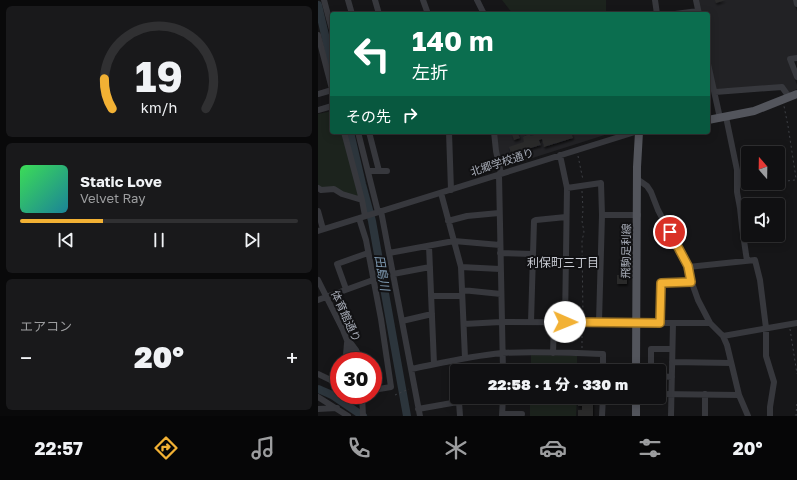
<!DOCTYPE html>
<html lang="ja">
<head>
<meta charset="utf-8">
<style>
	body { margin:0; font-family:"Golos Text","Noto Sans JP",sans-serif; background:#19191b; color:#f1f3f6; height:100vh; display:flex; flex-direction:column; font-size:15px; white-space:nowrap }
	* { box-sizing:border-box; margin:0 }
	p { font-size:13px; color:#9c9d9f }
	.icon { flex:none; width:22px; height:22px; fill:none; stroke:currentColor; stroke-width:2; stroke-linecap:round; stroke-linejoin:round }
	.map { position:relative; flex:1; overflow:hidden }
	.panel { display:flex; flex-direction:column; gap:6px; padding:6px; background:#09090a; width:318px }
	.panel>* { flex:none }
	.banner { position:absolute; left:12px; top:12px; width:380px; height:122px; border-radius:4px; box-shadow:0 2px 10px #0003,0 0 0 1px #303032; background:#0b6e4f; color:#fff; overflow:hidden }
	.needle { width:26px; rotate:340deg }
	.buttons { position:absolute; left:423px; top:146px; display:grid; gap:8px }
	.buttons a { display:grid; place-items:center; width:44px; height:44px; border-radius:4px; background:#101012; box-shadow:0 2px 10px #0003,0 0 0 1px #303032; font-size:20px }
	.speed { position:absolute; left:12px; top:352px; display:flex; gap:8px; font-size:20px; font-weight:700; text-align:center }
	.speed>* { display:grid; place-content:center; width:52px; height:52px; border-radius:50%; background:#101012; box-shadow:0 2px 10px #0003,0 0 0 1px #303032; line-height:1 }
	.speed .limit { border:6px solid #d22; background:#fff; color:#111 }
	.pin { position:absolute; display:grid; place-items:center; width:34px; height:34px; color:#fff; margin:-17px; border:2px solid #fff; border-radius:50%; box-shadow:0 1px 4px #0007 }
	.me { position:absolute; width:44px; margin:-22px; rotate:91deg; stroke-linejoin:round; filter:drop-shadow(0 0 3px #0008) }
	.turn { display:flex; align-items:center; gap:14px; height:84px; padding:0 16px; font-size:18px }
	.turn .icon { width:52px; height:52px; stroke-width:2.5 }
	.turn b { display:block; font-size:28px; line-height:34px }
	.then { display:flex; align-items:center; height:38px; padding:0 16px; background:#0003; gap:8px; font-size:15px }
	.big { font-size:30px; font-weight:800; line-height:1.1 }
	.panel .tile { flex:1; display:flex; flex-direction:column; justify-content:center; gap:6px; min-width:0; padding:0 14px; border-radius:6px; background:#19191b }
	.panel .dial { align-items:center; gap:0 }
	.dial svg { height:104px; overflow:visible; fill:none; stroke:#303032; stroke-width:7; stroke-linecap:round; text-anchor:middle }
	.dial text { fill:#f1f3f6; stroke:none }
	.song { display:flex; align-items:center; gap:12px }
	.cover { width:48px; height:48px; border-radius:6px; background:linear-gradient(135deg,hsl(130 70% 55%),hsl(190 70% 35%)) }
	.played { height:4px; border-radius:2px; background:linear-gradient(90deg,#f2b134 30%,#303032 30%) }
	.keys { display:flex; justify-content:space-around; direction:ltr }
	.heat { display:flex; justify-content:space-between; align-items:center; font-size:22px; direction:ltr }
	.trip { position:absolute; left:132px; top:364px; width:216px; height:40px; border-radius:4px; background:#101012; box-shadow:0 2px 10px #0003,0 0 0 1px #303032; font-weight:800; line-height:40px; text-align:center }
	.dock { display:flex; height:64px; justify-content:space-around; align-items:center; background:#060607; color:#9c9d9f }
	.dock .icon { width:28px; height:28px }
	.dock .selected { color:#f2b134 }
	.dock b { font-size:18px; color:#f1f3f6 }
	main { display:flex; flex:1; min-height:0 }
	.map>svg:first-child { display:block }
</style>
</head>
<body>
<main>
<section class="panel">
<div class="tile dial"><svg viewBox="0 0 100 80">
<path d="M14 69A42 42 0 1 1 86 69"/>
<path d="M14 69A42 42 0 0 1 8 46" stroke="#f2b134"/>
<text x="50" y="56" font-size="32" font-weight="700">19</text>
<text x="50" y="72" font-size="11">km/h</text>
</svg></div>
<div class="tile">
<div class="song"><i class="cover"></i><div><b>Static Love</b><p>Velvet Ray</p></div></div>
<div class="played"></div>
<div class="keys"><svg class="icon" aria-label="previous" viewBox="0 0 24 24"><path d="M18 5L8 12l10 7zM5 5v14"/></svg><svg class="icon" aria-label="pause" viewBox="0 0 24 24"><path d="M8 5v14M16 5v14"/></svg><svg class="icon" aria-label="next" viewBox="0 0 24 24"><path d="M6 5l10 7-10 7zM19 5v14"/></svg></div>
</div>
<div class="tile"><p>エアコン</p>
<div class="heat"><a>−</a><b class="big">20°</b><a>+</a></div>
</div>
</section>
<div class="map">
<svg width="479" height="416" viewBox="0 0 479 416">
	<defs>
		<filter id="shadow"><feDropShadow dx="1" dy="2" stdDeviation="1" flood-color="#0009"/></filter>
	</defs>
	<rect width="100%" height="100%" fill="#161618"/>
	<!-- built -->
	<path fill="#222225" d="M380 0H475L479 11V56L469 58 479 85V89L471 93 464 86 399 89 396 88 390 54V14H383Z
		M178 132H296L186 167 183 164 179 145Z"/>
	<!-- green -->
	<path fill="#1c231d" d="M184 0H288V14H195Z
		M14 111V132H24L41 197 0 187V114Z
		M213 355 259 356V371H213Z
		M212 397H259L258 416H212Z"/>
	<g fill="none" stroke-linecap="round" stroke-linejoin="round">
		<!-- river -->
		<path stroke="#2c353c" stroke-width="8" d="M0 5 14 65
			M32 132 44 184 54 221 89 416
			M0 389 14 395 45 416"/>
	</g>
	<!-- building -->
	<path fill="#29292c" filter="url(#shadow)" d="M397 0H407L398 3Z
		M199 132 202 138 196 140 194 134Z
		M217 132H253L255 138 226 147 224 139 221 140 223 145 193 154 191 147 206 142 205 137 212 134V136L216 135 215 133Z
		M299 275H309V284H299Z
		M260 364H274V371H260Z
		M260 397H275V416H260V410H264V406H260Z"/>
	<g fill="none" stroke-linecap="round" stroke-linejoin="round">
		<!-- path -->
		<path stroke="#3d3f44" stroke-width="1" stroke-dasharray="2 3" stroke-linecap="butt" d="M260 156 265 180
			M460 182 477 180 478 178 470 126 466 106
			M425 189 455 183
			M264 191 265 210 264 221 266 232 264 241 265 318
			M472 329 479 374
			M264 348V331L265 327
			M77 395 91 389
			M478 416 479 401"/>
		<!-- minor -->
		<path stroke="#37383d" stroke-width="6" d="M6 0 14 30
			M30 0 34 14
			M57 0 61 14
			M105 0 110 14
			M159 0 166 14
			M337 0 339 14
			M378 0 381 14
			M478 0 479 4
			M357 14 380 11
			M0 35 14 89
			M479 58 472 59 479 77
			M390 64 402 118
			M397 92 464 87 471 97
			M0 94 14 90
			M0 110 14 106
			M408 117 419 170V192L422 208 424 227 429 261
			M26 132 44 200 47 216
			M40 132 60 212
			M51 132 61 171
			M131 132 133 190
			M176 132 178 151 183 174
			M242 155 249 188 247 322
			M50 171H69
			M181 175 185 371
			M319 179 329 186 333 192 340 210 370 267 374 283 380 300 392 323 405 336 409 345 421 395 430 416
			M0 188 3 190 16 189 24 194 44 200
			M249 188 283 183 284 215 281 322
			M123 193 143 267 147 358
			M0 211 5 229
			M63 211 102 416
			M284 215H320
			M41 218 48 240 63 319 73 387 55 390
			M130 221 149 216 181 213
			M0 231 317 132
			M111 246 116 364
			M71 253 136 241 182 245
			M182 253 214 254
			M143 267 182 269
			M370 267 437 260 442 280 448 328V356L456 382 452 407V416
			M75 274 112 267
			M0 280 25 330 37 361
			M28 289 19 264 50 253
			M144 290 183 294
			M113 296H144
			M0 300 55 280
			M84 321 114 314
			M213 322 216 221 218 220 248 217
			M342 323 343 283 373 282
			M146 324 183 322 392 323
			M405 336 479 323
			M32 342 38 350 43 361
			M29 343 28 355 30 361
			M235 353 236 322
			M354 362 413 363
			M93 369C123 363 153 356 184 353 217 351 252 353 285 354V371
			M333 371V349H354
			M0 374 21 384
			M341 376 354 377
			M341 394 421 395
			M44 395 45 416
			M0 397 30 416
			M141 402 142 416
			M0 409 19 408
			M100 409 168 397
			M184 414H204
			M184 416 185 397
			M284 416 285 397
			M353 416 355 323
			M387 416V394"/>
		<!-- major -->
		<path stroke="#53555c" stroke-width="8" d="M390 120 436 111 479 94
			M318 371 319 167 321 132
			M318 416V397"/>
	</g>
	<g fill="none" stroke-linecap="round" stroke-linejoin="round">
		<!-- route casing -->
		<g stroke="#9d7322" stroke-width="10">
			<path id="route" d="M247 322 342 323 343 283 373 282 370 266 352 232"/>
		</g>
		<!-- route -->
		<use href="#route" stroke="#f2b134" stroke-width="7"/>
	</g>
	<g text-anchor="middle" stroke-width="4" stroke-linejoin="round" paint-order="stroke">
		<!-- street labels -->
		<g font-size="11" fill="#a8adb8" stroke="#111113">
			<text transform="translate(184 162) rotate(-18)" y="4">北郷学校通り</text>
			<text transform="translate(308 251) rotate(-89)" y="4">飛駒足利線</text>
			<text transform="translate(28 316) rotate(65)" y="4">体育館通り</text>
		</g>
		<!-- neighbourhood labels -->
		<g font-size="12" fill="#c9ccd4" stroke="#111113">
			<text x="245" y="267">利保町三丁目</text>
		</g>
		<!-- water labels -->
		<g font-size="12" font-style="italic" fill="#7f9bb3" stroke="#111113">
			<text transform="translate(64 273) rotate(80)" y="4">田島川</text>
		</g>
	</g>
</svg>
<div class="buttons">
<a><svg class="needle" viewBox="-14 -14 28 28"><path d="M0-13l5 13h-10z" fill="#e53935"/><path d="M0 13l5-13h-10z" fill="#9c9d9f"/></svg></a>
<a><svg class="icon" aria-label="sound" viewBox="0 0 24 24"><path d="M4 9h4l5-4v14l-5-4H4zM17 9q2 3 0 6"/></svg></a>
</div>
<div class="speed"><div class="limit">30</div></div>
<div class="pin" style="left:352px;top:232px;background:#d93025"><svg class="icon" aria-label="arrive" viewBox="0 0 24 24"><path d="M6 21V4h12l-3 4 3 4H6"/></svg></div>
<svg class="me" style="left:247px;top:322px" viewBox="-20 -20 40 40"><circle r="19" fill="#fff"/><path d="M0-13L10 11 0 6-10 11z" fill="#f2b134"/></svg>
<div class="trip">22:58 · 1 分 · 330 m</div>
<div class="banner">
<div class="turn"><svg class="icon" aria-label="left" viewBox="0 0 24 24"><path d="M17 20v-9H6M10 6l-5 5 5 5"/></svg><div><b>140 m</b>左折</div></div>
<div class="then">その先<svg class="icon" aria-label="right" viewBox="0 0 24 24"><path d="M7 20v-9h11M14 6l5 5-5 5"/></svg></div>
</div>
</div>
</main>
<nav class="dock">
<b>22:57</b>
<svg class="icon selected" aria-label="directions" viewBox="0 0 24 24"><path d="M12 3l9 9-9 9-9-9zM9 14v-3h6M13 9l2 2-2 2"/></svg>
<svg class="icon" aria-label="music" viewBox="0 0 24 24"><path d="M9 18V5l10-2v13"/><circle cx="6" cy="18" r="3"/><circle cx="16" cy="16" r="3"/></svg>
<svg class="icon" aria-label="phone" viewBox="0 0 24 24"><path d="M5 4h4l2 5-3 2q2 4 5 5l2-3 5 2v4C11 20 4 13 5 4z"/></svg>
<svg class="icon" aria-label="climate" viewBox="0 0 24 24"><path d="M12 3v18M4 7l16 10M4 17L20 7"/></svg>
<svg class="icon" aria-label="car" viewBox="0 0 24 24"><path d="M5 17H2v-5l4-1 3-4h7l3 4 3 1v5h-3M9 17h6M6 11h13"/><circle cx="7" cy="17" r="2"/><circle cx="17" cy="17" r="2"/></svg>
<svg class="icon" aria-label="filters" viewBox="0 0 24 24"><path d="M4 7h16M4 17h16"/><circle cx="9" cy="7" r="2"/><circle cx="15" cy="17" r="2"/></svg>
<b>20°</b>
</nav>
</body>
</html>
